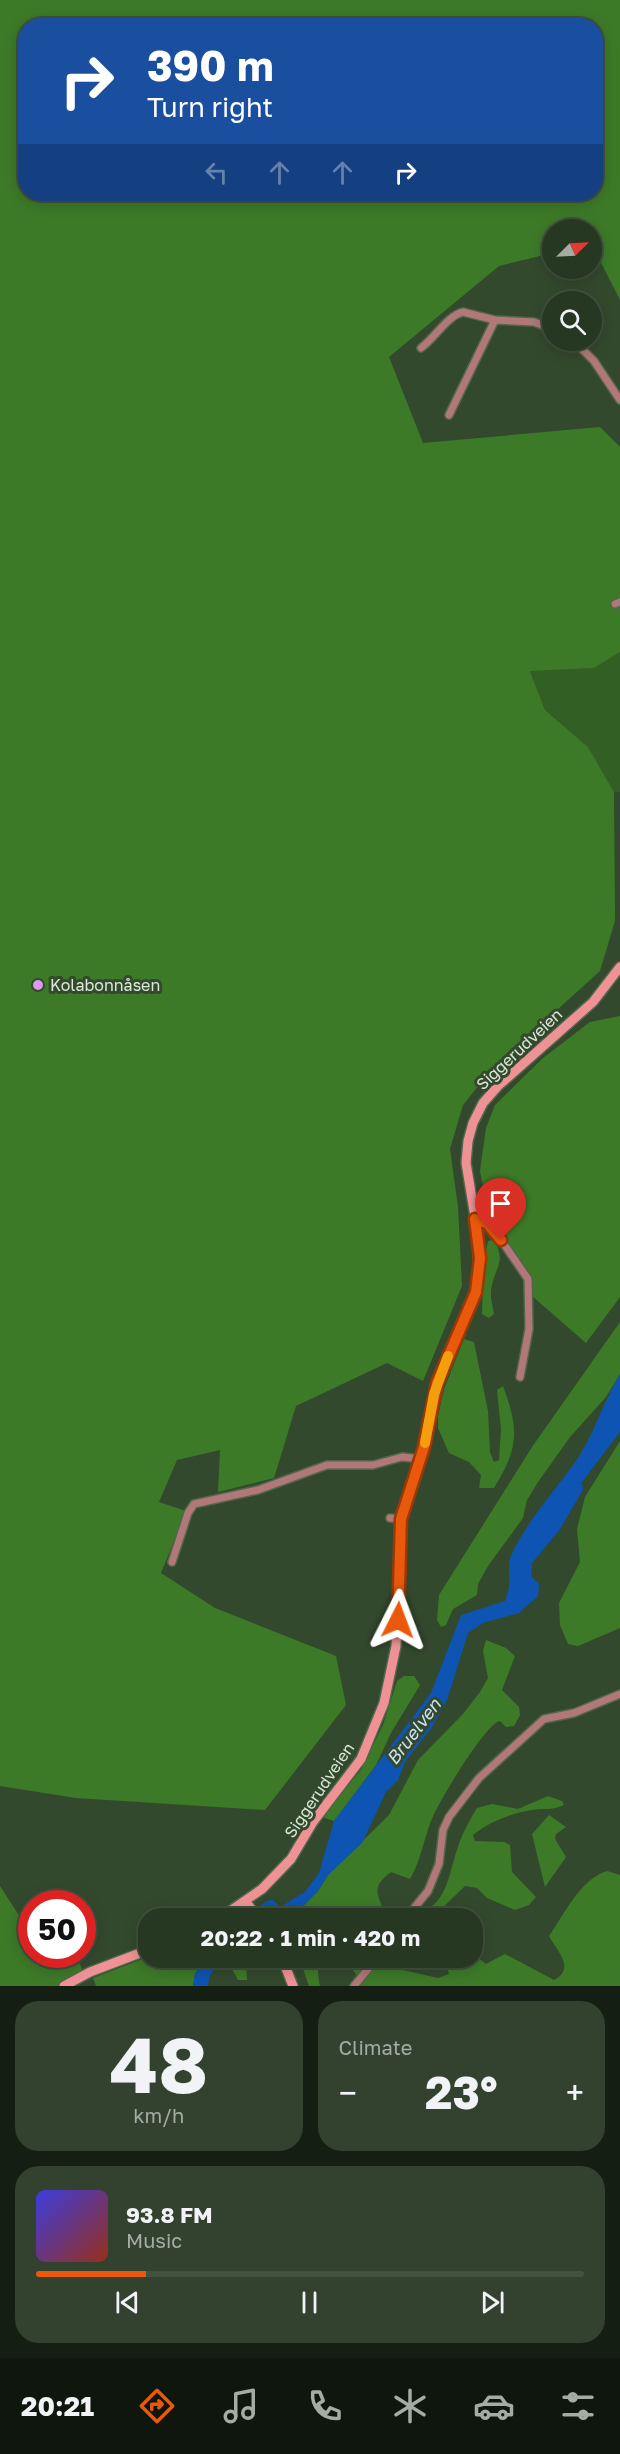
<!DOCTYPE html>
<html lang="en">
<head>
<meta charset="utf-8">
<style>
	body { margin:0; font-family:"Golos Text",sans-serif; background:#32422f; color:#f1f3f6; height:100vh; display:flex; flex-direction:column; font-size:22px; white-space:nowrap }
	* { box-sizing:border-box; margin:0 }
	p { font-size:20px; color:#a4aca5 }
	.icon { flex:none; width:33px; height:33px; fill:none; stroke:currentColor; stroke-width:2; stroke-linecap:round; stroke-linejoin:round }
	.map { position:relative; height:1986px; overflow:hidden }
	.drawer { display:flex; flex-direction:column; gap:15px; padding:15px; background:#151e13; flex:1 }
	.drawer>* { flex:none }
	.top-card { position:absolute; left:18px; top:18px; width:585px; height:183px; border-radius:24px; box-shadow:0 3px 15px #0003,0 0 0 2px #425140; background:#1a4fa0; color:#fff; overflow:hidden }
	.needle { width:39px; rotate:66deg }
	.buttons { position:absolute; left:542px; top:219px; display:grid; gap:12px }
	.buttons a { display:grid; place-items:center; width:60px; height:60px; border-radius:50%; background:#263722; box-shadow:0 3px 15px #0003,0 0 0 2px #425140; font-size:30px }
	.speed { position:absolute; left:18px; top:1890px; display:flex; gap:12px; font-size:30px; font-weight:700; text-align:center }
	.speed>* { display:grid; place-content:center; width:78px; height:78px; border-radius:50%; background:#263722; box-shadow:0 3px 15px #0003,0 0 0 2px #425140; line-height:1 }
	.speed .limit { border:9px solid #d22; background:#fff; color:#111 }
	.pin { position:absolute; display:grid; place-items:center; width:51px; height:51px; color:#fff; margin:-62px -26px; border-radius:50% 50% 50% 0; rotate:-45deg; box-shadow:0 0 6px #0007 }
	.pin .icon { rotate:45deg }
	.me { position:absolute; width:66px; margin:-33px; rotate:3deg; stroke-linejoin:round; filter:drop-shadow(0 0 4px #0008) }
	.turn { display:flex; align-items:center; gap:21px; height:126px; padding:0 30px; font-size:27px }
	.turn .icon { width:78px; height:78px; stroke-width:2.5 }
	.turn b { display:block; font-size:42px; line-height:51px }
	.lanes { display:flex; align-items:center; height:57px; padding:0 30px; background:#0003; justify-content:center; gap:30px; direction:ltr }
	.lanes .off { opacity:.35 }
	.big { font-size:45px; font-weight:700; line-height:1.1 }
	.drawer .widget { flex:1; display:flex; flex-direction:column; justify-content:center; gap:9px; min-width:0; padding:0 21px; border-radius:24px; background:#32422f }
	.drawer .dial { align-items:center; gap:0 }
	.dial b { font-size:78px; line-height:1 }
	.song { display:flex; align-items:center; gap:18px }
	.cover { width:72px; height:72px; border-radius:9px; background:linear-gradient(135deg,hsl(240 70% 55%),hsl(10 70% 35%)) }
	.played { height:6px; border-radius:3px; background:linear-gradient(90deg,#ea580c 20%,#425140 20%) }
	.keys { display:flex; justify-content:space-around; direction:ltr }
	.heat { display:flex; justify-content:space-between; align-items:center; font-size:33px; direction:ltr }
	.drawer .tiles { flex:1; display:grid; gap:15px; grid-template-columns:1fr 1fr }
	.widget:last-child { grid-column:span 2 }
	.trip { position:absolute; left:138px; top:1908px; width:345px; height:60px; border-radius:24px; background:#263722; box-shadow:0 3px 15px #0003,0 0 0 2px #425140; font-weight:700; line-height:60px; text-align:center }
	.menu { display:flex; height:96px; justify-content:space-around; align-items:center; background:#0f160e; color:#a4aca5 }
	.menu .icon { width:42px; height:42px }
	.menu .current { color:#ea580c }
	.menu b { font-size:27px; color:#f1f3f6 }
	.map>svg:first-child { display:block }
</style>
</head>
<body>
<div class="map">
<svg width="620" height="1986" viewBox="0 0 620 1986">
	<rect width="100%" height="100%" fill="#33492d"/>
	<!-- green -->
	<path fill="#325f23" d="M620 652V792H614L588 747 545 710 530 670 594 668Z"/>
	<!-- forest -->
	<path fill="#3d7a28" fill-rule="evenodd" d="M0 0H620V300L591 243V230H552V253L499 266 389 357 423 443 600 427 620 447V652L594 668 530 671 545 710 588 747 614 792 615 921 600 971 526 1038 482 1081 463 1105 450 1149 458 1207 462 1286 423 1381 387 1363 296 1406 274 1478 218 1492 220 1450 177 1460 159 1502 186 1511 161 1573 215 1608 336 1656 346 1705 265 1810 76 1798 0 1786ZM26 26H596V194H26Z
		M620 1016V1297L586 1343 532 1296 487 1206 480 1171 486 1128 495 1105 543 1058 590 1022Z
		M493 1240C508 1261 494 1268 491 1290 490 1298 493 1307 494 1314L489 1318 482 1314C483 1291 482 1264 488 1241Z
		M620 1322V1374L606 1397 570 1437 538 1482 527 1500 523 1518 488 1566 478 1584 477 1595 453 1609 446 1625 441 1627 437 1620 439 1595 532 1447Z
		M464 1339 474 1342 488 1411 490 1452 494 1462 499 1460 501 1429 497 1390 503 1386C519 1430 519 1447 494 1488H479L481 1475 469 1462 449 1453 438 1428V1416L444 1389Z
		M620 1441V1628L578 1646 568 1644 560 1625 559 1603 580 1562 577 1529 585 1497Z
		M486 1640 506 1648 515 1656 502 1690 519 1707 520 1715 514 1726 506 1727 500 1721C486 1723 442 1797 434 1814 424 1835 422 1859 410 1879L391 1872C366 1891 383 1896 384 1918H278L299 1910 318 1891 328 1875 389 1815 418 1760 463 1714 480 1692 488 1678 483 1651Z
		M404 1676H414L420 1685 391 1733 376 1765 334 1821 322 1817 361 1770 383 1725 397 1681Z
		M548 1796 562 1801 564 1805C555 1809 550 1809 541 1809 519 1810 490 1821 473 1835L475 1841 504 1842 510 1845 512 1872 536 1897 529 1905 515 1910 487 1898 477 1888 465 1886 432 1918H409L416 1911C446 1911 449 1872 457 1850 461 1836 469 1821 477 1808L492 1804 518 1809Z
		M549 1815 566 1827 556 1834 555 1839 566 1857 545 1887 532 1834Z
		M607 1871 620 1875V1986H360L376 1964 438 1978 449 1974 446 1964 434 1958H472L473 1954 486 1964 505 1954 554 1980C576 1968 557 1951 549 1936 564 1915 580 1879 607 1871Z
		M0 1886 20 1917 31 1926 32 1954 76 1955 82 1969 66 1986H0Z
		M148 1957 204 1958 195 1974 193 1986H96L93 1978Z
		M230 1958H246L247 1980H238L228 1962Z
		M299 1958H323C316 1965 318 1976 320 1986H309Z
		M345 1958H372L357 1976Z"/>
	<!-- water -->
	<path fill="#0e54b3" d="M620 1374V1432L541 1536 523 1568 539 1584 538 1596 519 1613 483 1623 468 1633 447 1700 432 1727 405 1762 398 1780 386 1792 362 1843 328 1875 318 1891 299 1910 286 1916 279 1917 271 1913 260 1918H242L267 1901 273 1900 280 1907 305 1892 319 1873 334 1821 431 1693 461 1615 505 1601C513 1583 506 1569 511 1556 528 1517 559 1488 581 1453 596 1428 605 1399 620 1374Z
		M204 1958H221L209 1977 208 1986H193L195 1974Z"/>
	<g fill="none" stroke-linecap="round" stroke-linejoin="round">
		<!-- river -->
		<path stroke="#0e54b3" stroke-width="12" d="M525 1586 526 1561 555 1526 577 1488"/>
		<!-- minor casing -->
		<g stroke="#51664c" stroke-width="10">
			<path id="minor" d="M573 340 594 361 620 400
				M421 348C435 338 447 316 463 312L495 320 534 322 552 329
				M449 415 495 320
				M615 604 620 602
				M475 1219 487 1223 495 1231 528 1279 529 1329 520 1377
				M390 1518 401 1519
				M172 1562 188 1513 194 1504 258 1490 327 1465H373L402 1457 412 1458
				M406 1918 428 1891 439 1864 443 1830 449 1817 479 1778 544 1719 574 1713 620 1694
				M354 1986 377 1958"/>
		</g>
		<!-- secondary casing -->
		<g stroke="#51664c" stroke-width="12">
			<path id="secondary" d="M246 1902 258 1918
				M220 1918 262 1889 291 1859 313 1822 361 1759 384 1703 396 1646 401 1519 424 1447 437 1384 471 1305 478 1277 479 1241 466 1163 468 1141 473 1123 483 1103 498 1086 593 1002 620 967
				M282 1958 293 1986
				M64 1986 90 1972 148 1950"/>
		</g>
		<!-- minor -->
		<use href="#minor" stroke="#b27778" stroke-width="7"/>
		<!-- secondary -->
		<use href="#secondary" stroke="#ef9295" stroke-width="9"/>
	</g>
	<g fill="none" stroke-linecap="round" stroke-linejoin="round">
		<!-- route casing -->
		<g stroke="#983908" stroke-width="15">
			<path id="route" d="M398 1620 401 1519 424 1447 437 1383 476 1292 480 1258 475 1219 487 1223 501 1240"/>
		</g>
		<!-- route -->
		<use href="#route" stroke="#ea580c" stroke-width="10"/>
		<!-- slow -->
		<path stroke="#f59e0b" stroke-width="10" d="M425 1443 434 1394 448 1356"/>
	</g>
	<!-- markers -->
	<circle fill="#de98f2" stroke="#33492d" stroke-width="2" cx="38" cy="985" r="6"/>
	<g text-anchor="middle" stroke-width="6" stroke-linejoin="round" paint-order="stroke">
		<!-- poi labels -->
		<g font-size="16" fill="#dbe8d7" stroke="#33492d" text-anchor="start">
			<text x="50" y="991">Kolabonnåsen</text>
		</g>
		<!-- street labels -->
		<g font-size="16" fill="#dbe8d7" stroke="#33492d">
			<text transform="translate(519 1049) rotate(-43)" y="6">Siggerudveien</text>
			<text transform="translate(319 1790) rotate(-56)" y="6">Siggerudveien</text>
		</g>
		<!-- water labels -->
		<g font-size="18" font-style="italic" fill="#cfe0f9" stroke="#33492d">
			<text transform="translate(414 1732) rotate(-53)" y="6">Bruelven</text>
		</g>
	</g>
</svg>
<div class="buttons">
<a><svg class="needle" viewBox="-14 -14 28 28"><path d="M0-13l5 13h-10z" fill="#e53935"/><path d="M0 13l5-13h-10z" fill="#a4aca5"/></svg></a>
<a><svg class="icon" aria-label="search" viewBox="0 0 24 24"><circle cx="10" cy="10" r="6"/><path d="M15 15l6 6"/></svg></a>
</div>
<div class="speed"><div class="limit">50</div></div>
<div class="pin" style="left:501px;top:1240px;background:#d93025"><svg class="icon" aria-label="arrive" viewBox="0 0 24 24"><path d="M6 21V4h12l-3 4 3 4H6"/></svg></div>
<svg class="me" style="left:398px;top:1620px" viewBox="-20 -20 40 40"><path d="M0-17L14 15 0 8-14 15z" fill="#ea580c" stroke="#fff" stroke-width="4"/></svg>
<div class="trip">20:22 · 1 min · 420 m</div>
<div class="top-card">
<div class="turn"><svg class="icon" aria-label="right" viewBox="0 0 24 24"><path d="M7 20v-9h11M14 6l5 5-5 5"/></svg><div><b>390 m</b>Turn right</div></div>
<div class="lanes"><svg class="icon off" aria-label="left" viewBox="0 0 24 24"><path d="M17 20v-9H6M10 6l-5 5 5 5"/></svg><svg class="icon off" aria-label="ahead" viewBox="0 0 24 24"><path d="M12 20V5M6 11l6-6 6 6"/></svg><svg class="icon off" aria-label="ahead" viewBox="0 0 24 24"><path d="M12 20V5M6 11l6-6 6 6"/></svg><svg class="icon" aria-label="right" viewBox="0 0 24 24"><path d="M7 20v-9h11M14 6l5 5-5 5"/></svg></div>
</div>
</div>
<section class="drawer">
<div class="tiles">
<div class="widget dial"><b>48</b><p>km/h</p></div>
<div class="widget"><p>Climate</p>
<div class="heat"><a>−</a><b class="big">23°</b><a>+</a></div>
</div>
<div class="widget">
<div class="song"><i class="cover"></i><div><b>93.8 FM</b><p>Music</p></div></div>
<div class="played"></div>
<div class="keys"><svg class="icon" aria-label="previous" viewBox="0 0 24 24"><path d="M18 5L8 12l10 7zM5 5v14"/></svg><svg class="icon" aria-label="pause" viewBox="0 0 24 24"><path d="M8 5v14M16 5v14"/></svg><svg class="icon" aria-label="next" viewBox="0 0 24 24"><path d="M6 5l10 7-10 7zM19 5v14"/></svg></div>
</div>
</div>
</section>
<nav class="menu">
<b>20:21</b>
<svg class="icon current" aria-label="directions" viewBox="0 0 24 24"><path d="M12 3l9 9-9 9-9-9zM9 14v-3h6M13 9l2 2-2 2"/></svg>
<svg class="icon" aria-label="music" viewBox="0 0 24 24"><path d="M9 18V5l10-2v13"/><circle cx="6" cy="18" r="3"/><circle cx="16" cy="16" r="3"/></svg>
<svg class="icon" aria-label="phone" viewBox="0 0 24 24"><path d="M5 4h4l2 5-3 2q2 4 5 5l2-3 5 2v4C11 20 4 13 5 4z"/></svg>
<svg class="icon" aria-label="climate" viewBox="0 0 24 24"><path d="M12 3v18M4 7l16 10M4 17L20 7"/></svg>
<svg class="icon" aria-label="car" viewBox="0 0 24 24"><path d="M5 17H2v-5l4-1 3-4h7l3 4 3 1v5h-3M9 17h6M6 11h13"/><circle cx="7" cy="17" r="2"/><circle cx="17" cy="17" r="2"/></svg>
<svg class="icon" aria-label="filters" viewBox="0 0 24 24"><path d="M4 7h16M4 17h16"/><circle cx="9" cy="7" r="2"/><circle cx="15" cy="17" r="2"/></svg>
</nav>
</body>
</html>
